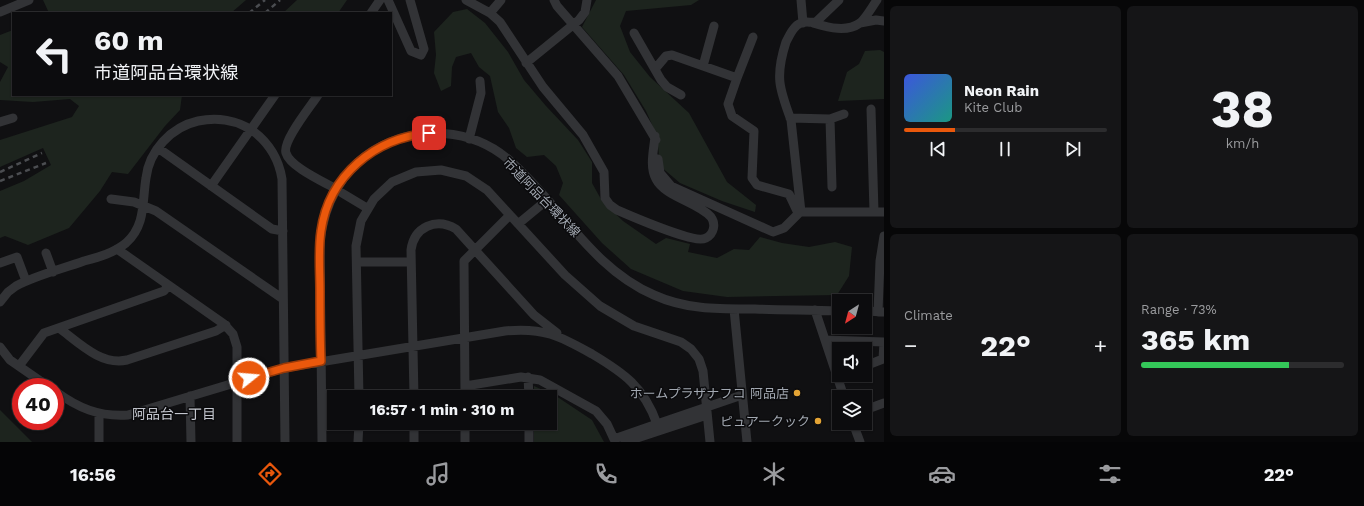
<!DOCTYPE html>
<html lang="en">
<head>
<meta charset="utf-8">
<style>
	body { margin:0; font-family:"Work Sans","Noto Sans JP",sans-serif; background:#151517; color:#f1f3f6; height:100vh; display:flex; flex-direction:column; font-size:15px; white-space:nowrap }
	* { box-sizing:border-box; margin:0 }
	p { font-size:13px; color:#9a9b9e }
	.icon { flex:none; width:22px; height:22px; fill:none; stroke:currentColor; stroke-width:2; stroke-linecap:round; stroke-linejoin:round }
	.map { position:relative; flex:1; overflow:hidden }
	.panel { display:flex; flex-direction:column; gap:6px; padding:6px; background:#070708; width:480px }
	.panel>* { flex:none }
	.banner { position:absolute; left:12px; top:12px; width:380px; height:84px; border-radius:0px; box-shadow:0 1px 3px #0004,0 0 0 1px #2c2c2e; background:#0c0c0e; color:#f1f3f6; overflow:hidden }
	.needle { width:26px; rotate:216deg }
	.controls { position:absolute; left:832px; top:294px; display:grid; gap:8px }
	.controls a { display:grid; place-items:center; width:40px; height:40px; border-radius:0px; background:#0c0c0e; box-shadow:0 1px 3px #0004,0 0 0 1px #2c2c2e; font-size:20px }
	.speed { position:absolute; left:12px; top:378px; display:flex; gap:8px; font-size:20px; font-weight:700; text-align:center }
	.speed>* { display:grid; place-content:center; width:52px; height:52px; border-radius:50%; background:#0c0c0e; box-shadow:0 1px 3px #0004,0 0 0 1px #2c2c2e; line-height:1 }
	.speed .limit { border:6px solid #d22; background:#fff; color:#111 }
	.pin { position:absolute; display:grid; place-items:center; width:34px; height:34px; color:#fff; margin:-17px; border-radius:8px; box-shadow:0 2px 6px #0006 }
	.me { position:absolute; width:44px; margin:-22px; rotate:73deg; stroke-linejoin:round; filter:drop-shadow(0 0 3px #0008) }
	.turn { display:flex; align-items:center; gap:14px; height:84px; padding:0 16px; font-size:18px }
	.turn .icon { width:52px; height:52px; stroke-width:2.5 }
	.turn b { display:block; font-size:28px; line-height:34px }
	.big { font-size:30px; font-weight:700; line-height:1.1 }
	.panel .tile { flex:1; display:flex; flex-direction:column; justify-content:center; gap:6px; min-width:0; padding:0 14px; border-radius:6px; background:#151517 }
	.panel .dial { align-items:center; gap:0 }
	.dial b { font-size:52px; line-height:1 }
	.song { display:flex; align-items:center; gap:12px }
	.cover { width:48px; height:48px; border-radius:6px; background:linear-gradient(135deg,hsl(230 70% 55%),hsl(170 70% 35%)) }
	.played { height:4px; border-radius:2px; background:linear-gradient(90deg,#ea580c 25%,#2c2c2e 25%) }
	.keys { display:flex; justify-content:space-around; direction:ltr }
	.heat { display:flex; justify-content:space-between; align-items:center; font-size:22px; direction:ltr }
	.charge { height:6px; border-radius:3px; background:linear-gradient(90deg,#34c759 73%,#2c2c2e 0) }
	.panel .tiles { flex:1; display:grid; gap:6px; grid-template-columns:repeat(2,1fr) }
	.trip { position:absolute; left:327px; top:390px; width:230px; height:40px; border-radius:0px; background:#0c0c0e; box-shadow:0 1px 3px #0004,0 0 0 1px #2c2c2e; font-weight:700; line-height:40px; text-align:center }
	.tab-bar { display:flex; height:64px; justify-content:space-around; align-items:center; background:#050506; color:#9a9b9e }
	.tab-bar .icon { width:28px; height:28px }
	.tab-bar .on { color:#ea580c }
	.tab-bar b { font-size:18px; color:#f1f3f6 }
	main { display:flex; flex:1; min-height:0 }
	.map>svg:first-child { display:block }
</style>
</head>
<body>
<main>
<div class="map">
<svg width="884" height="442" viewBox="0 0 884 442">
	<rect width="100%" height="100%" fill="#101012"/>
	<!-- green -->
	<path fill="#1d241e" d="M43 0H246L231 13H49Z
		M297 0H347L338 13H283Z
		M596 0H699L691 5 626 11 620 26 630 52 650 77 689 113 727 182 756 205 755 212 722 201 680 183 660 166 657 136 646 111 624 75 582 27Z
		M467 9 485 23 508 52 524 80 546 106 578 140 592 162V183L602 201 623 221 656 244 666 238 690 244 688 252 717 258 734 249 749 250 760 237 782 243 809 247 835 242 852 247 849 276 837 295 727 297 683 291 631 269 602 243 559 195 563 183 556 166 544 155 527 157 516 148 509 128 498 112 490 76 479 67 471 53 456 57 452 67 451 86 441 91 434 73 436 55 434 32 453 12Z
		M13 30V95H182L180 110 165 126 128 174 112 172 100 191 69 228 28 245 5 236 0 238V191L24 181 51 165 43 148 0 167V140L72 117 79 106 70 99 33 102 0 100V82L8 67 0 62V35Z
		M880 50 884 52V99L838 101 847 72 859 64 865 51Z
		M534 386 556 396 592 420 604 442H534V423H550V397H534Z
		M0 410 32 442H0Z"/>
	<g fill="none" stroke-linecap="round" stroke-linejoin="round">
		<!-- minor -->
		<path stroke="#323336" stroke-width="9" d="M388 0 411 51 421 55 424 49 410 0
			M466 0 490 13 500 22 543 87 583 135 604 172 605 198 610 205 617 210C640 220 663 230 688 237 694 238 700 241 706 238 714 234 716 224 711 217 698 202 665 197 656 179 649 167 654 149 655 136
			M554 0 557 6 618 76 656 140
			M801 0 803 23
			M0 12 29 0
			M371 13 380 0
			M490 13 501 0
			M813 23C827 27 846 33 860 23 866 18 872 7 877 0
			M860 23 876 20 884 21
			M634 33 661 80 667 87 681 95
			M526 63 579 20 585 12 587 0
			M703 66 714 26
			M655 69 666 56 672 55 737 78 728 104 732 116 754 131 752 178 757 185 789 194 798 213
			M737 78 753 37
			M318 95C311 106 282 141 286 153 290 167 324 182 336 189
			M871 109 874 212
			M790 118 830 119 844 114
			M830 119 832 187
			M0 122 13 118
			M469 139 481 93 480 81
			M158 148 272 229 283 231
			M658 159 660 173 671 186 773 232 784 228 800 212H884
			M211 186 275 95
			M342 193 367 208
			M111 199 134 202 156 211 283 299
			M801 212 791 120C779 88 775 76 786 42 789 36 794 25 801 23 806 21 811 23 816 22L839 0
			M518 224 541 205
			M117 249 224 324 233 334 237 347V442
			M46 253 53 272
			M357 262H411
			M0 263 17 257 26 281
			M0 302 8 292 16 286C37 275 62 269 84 261 99 257 114 253 126 243 146 225 142 202 146 178 149 151 171 127 198 121 217 117 237 120 253 131 269 143 279 160 282 179L285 442
			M734 309 747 442
			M815 310 844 397
			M865 311 884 312
			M878 312 880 261 884 236
			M59 328C78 342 101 366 127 360L216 331 226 325
			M825 340 884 342
			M0 347 10 360 49 387
			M19 366 44 333 164 291 168 286
			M865 366 883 359 884 342
			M528 377 529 397
			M465 386 521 377 540 380 596 411 607 424 614 439 657 424
			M55 391C78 408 99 417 128 415L284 368 505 331C543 327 560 336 592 354 624 373 644 387 657 424L742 395
			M190 396 191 442
			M359 397 356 246 361 221 374 199 392 182 416 172 441 170 466 176 487 190 565 275 600 306 634 326 681 342 691 349 699 359 703 371 710 442
			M414 397 411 250C414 227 436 217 456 229L534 315 557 333
			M465 397 464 261 510 215
			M865 410 884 403
			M465 423V442
			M529 423V442
			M853 423 860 442
			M99 442V414
			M322 442 320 242C324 204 342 169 376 149 417 125 472 128 509 160 559 203 591 268 654 295 687 310 720 309 755 309 783 310 811 310 839 311
			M358 442 359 423
			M414 442V423
			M625 442 707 415"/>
		<!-- rail -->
		<path stroke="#4b4d51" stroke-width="2.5" stroke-dasharray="5 4" stroke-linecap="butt" d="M249 13 265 0
			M265 13 280 0
			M0 172 42 153
			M0 181 46 163"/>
	</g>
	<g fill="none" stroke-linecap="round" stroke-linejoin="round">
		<!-- route casing -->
		<g stroke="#983908" stroke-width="10">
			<path id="route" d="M249 378 284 368 321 361C320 338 320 315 320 291 320 271 318 251 321 231 329 175 375 138 429 133"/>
		</g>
		<!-- route -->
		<use href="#route" stroke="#ea580c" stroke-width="7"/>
	</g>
	<!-- markers -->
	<g fill="#e4a435" stroke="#0b0b0d" stroke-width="1.5">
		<circle cx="797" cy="393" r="4"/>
		<circle cx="818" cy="421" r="4"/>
	</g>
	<g text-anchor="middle" stroke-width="3" stroke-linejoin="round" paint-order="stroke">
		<!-- street labels -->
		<g font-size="13" fill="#a2a8b1" stroke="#0b0b0d">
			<text transform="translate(542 197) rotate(46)" y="5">市道阿品台環状線</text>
		</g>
		<!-- poi labels -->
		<g font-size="13" fill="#a2a8b1" stroke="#0b0b0d" text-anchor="end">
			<text x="789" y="398">ホームプラザナフコ 阿品店</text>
			<text x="810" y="426">ピュアークック</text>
		</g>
		<!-- neighbourhood labels -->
		<g font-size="14" fill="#c3c6ce" stroke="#0b0b0d">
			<text x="174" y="419">阿品台一丁目</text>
		</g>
	</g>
</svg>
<div class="controls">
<a><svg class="needle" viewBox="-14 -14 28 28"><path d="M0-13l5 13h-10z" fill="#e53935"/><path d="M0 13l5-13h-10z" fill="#9a9b9e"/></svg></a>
<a><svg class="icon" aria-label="sound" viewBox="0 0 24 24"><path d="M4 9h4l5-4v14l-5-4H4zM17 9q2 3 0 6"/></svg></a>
<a><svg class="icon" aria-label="layers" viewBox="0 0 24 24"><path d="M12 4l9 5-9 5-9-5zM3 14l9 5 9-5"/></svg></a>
</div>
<div class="speed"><div class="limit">40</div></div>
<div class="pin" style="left:429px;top:133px;background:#d93025"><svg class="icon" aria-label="arrive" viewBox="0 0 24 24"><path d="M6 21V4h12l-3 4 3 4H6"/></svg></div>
<svg class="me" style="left:249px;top:378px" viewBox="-20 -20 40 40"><circle r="17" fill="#ea580c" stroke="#fff" stroke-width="3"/><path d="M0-11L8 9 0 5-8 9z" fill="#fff"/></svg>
<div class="trip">16:57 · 1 min · 310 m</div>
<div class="banner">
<div class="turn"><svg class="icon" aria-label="left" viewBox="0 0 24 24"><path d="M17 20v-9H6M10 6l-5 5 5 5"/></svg><div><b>60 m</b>市道阿品台環状線</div></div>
</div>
</div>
<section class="panel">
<div class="tiles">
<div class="tile">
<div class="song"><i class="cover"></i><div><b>Neon Rain</b><p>Kite Club</p></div></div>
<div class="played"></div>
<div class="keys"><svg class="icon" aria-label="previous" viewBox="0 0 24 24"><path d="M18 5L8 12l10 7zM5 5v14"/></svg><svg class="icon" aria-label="pause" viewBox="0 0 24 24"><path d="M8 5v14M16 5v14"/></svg><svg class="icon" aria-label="next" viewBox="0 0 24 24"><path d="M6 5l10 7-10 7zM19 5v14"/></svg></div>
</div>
<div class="tile dial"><b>38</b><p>km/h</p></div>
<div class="tile"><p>Climate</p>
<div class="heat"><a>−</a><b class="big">22°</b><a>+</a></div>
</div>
<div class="tile"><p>Range · 73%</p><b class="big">365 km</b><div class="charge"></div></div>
</div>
</section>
</main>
<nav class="tab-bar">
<b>16:56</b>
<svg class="icon on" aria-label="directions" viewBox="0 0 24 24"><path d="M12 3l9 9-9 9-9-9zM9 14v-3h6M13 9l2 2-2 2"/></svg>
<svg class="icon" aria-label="music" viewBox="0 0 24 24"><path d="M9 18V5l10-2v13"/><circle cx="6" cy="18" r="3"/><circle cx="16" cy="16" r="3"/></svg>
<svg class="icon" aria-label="phone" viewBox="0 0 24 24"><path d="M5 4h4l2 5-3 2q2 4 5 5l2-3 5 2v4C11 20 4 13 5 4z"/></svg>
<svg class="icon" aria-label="climate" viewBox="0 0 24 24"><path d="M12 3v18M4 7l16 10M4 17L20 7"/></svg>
<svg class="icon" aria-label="car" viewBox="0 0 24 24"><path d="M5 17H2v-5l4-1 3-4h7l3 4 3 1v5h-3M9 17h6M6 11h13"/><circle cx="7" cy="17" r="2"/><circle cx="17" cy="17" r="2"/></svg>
<svg class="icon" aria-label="filters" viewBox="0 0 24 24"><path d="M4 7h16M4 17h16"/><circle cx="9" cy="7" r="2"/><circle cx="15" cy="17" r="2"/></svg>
<b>22°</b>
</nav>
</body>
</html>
